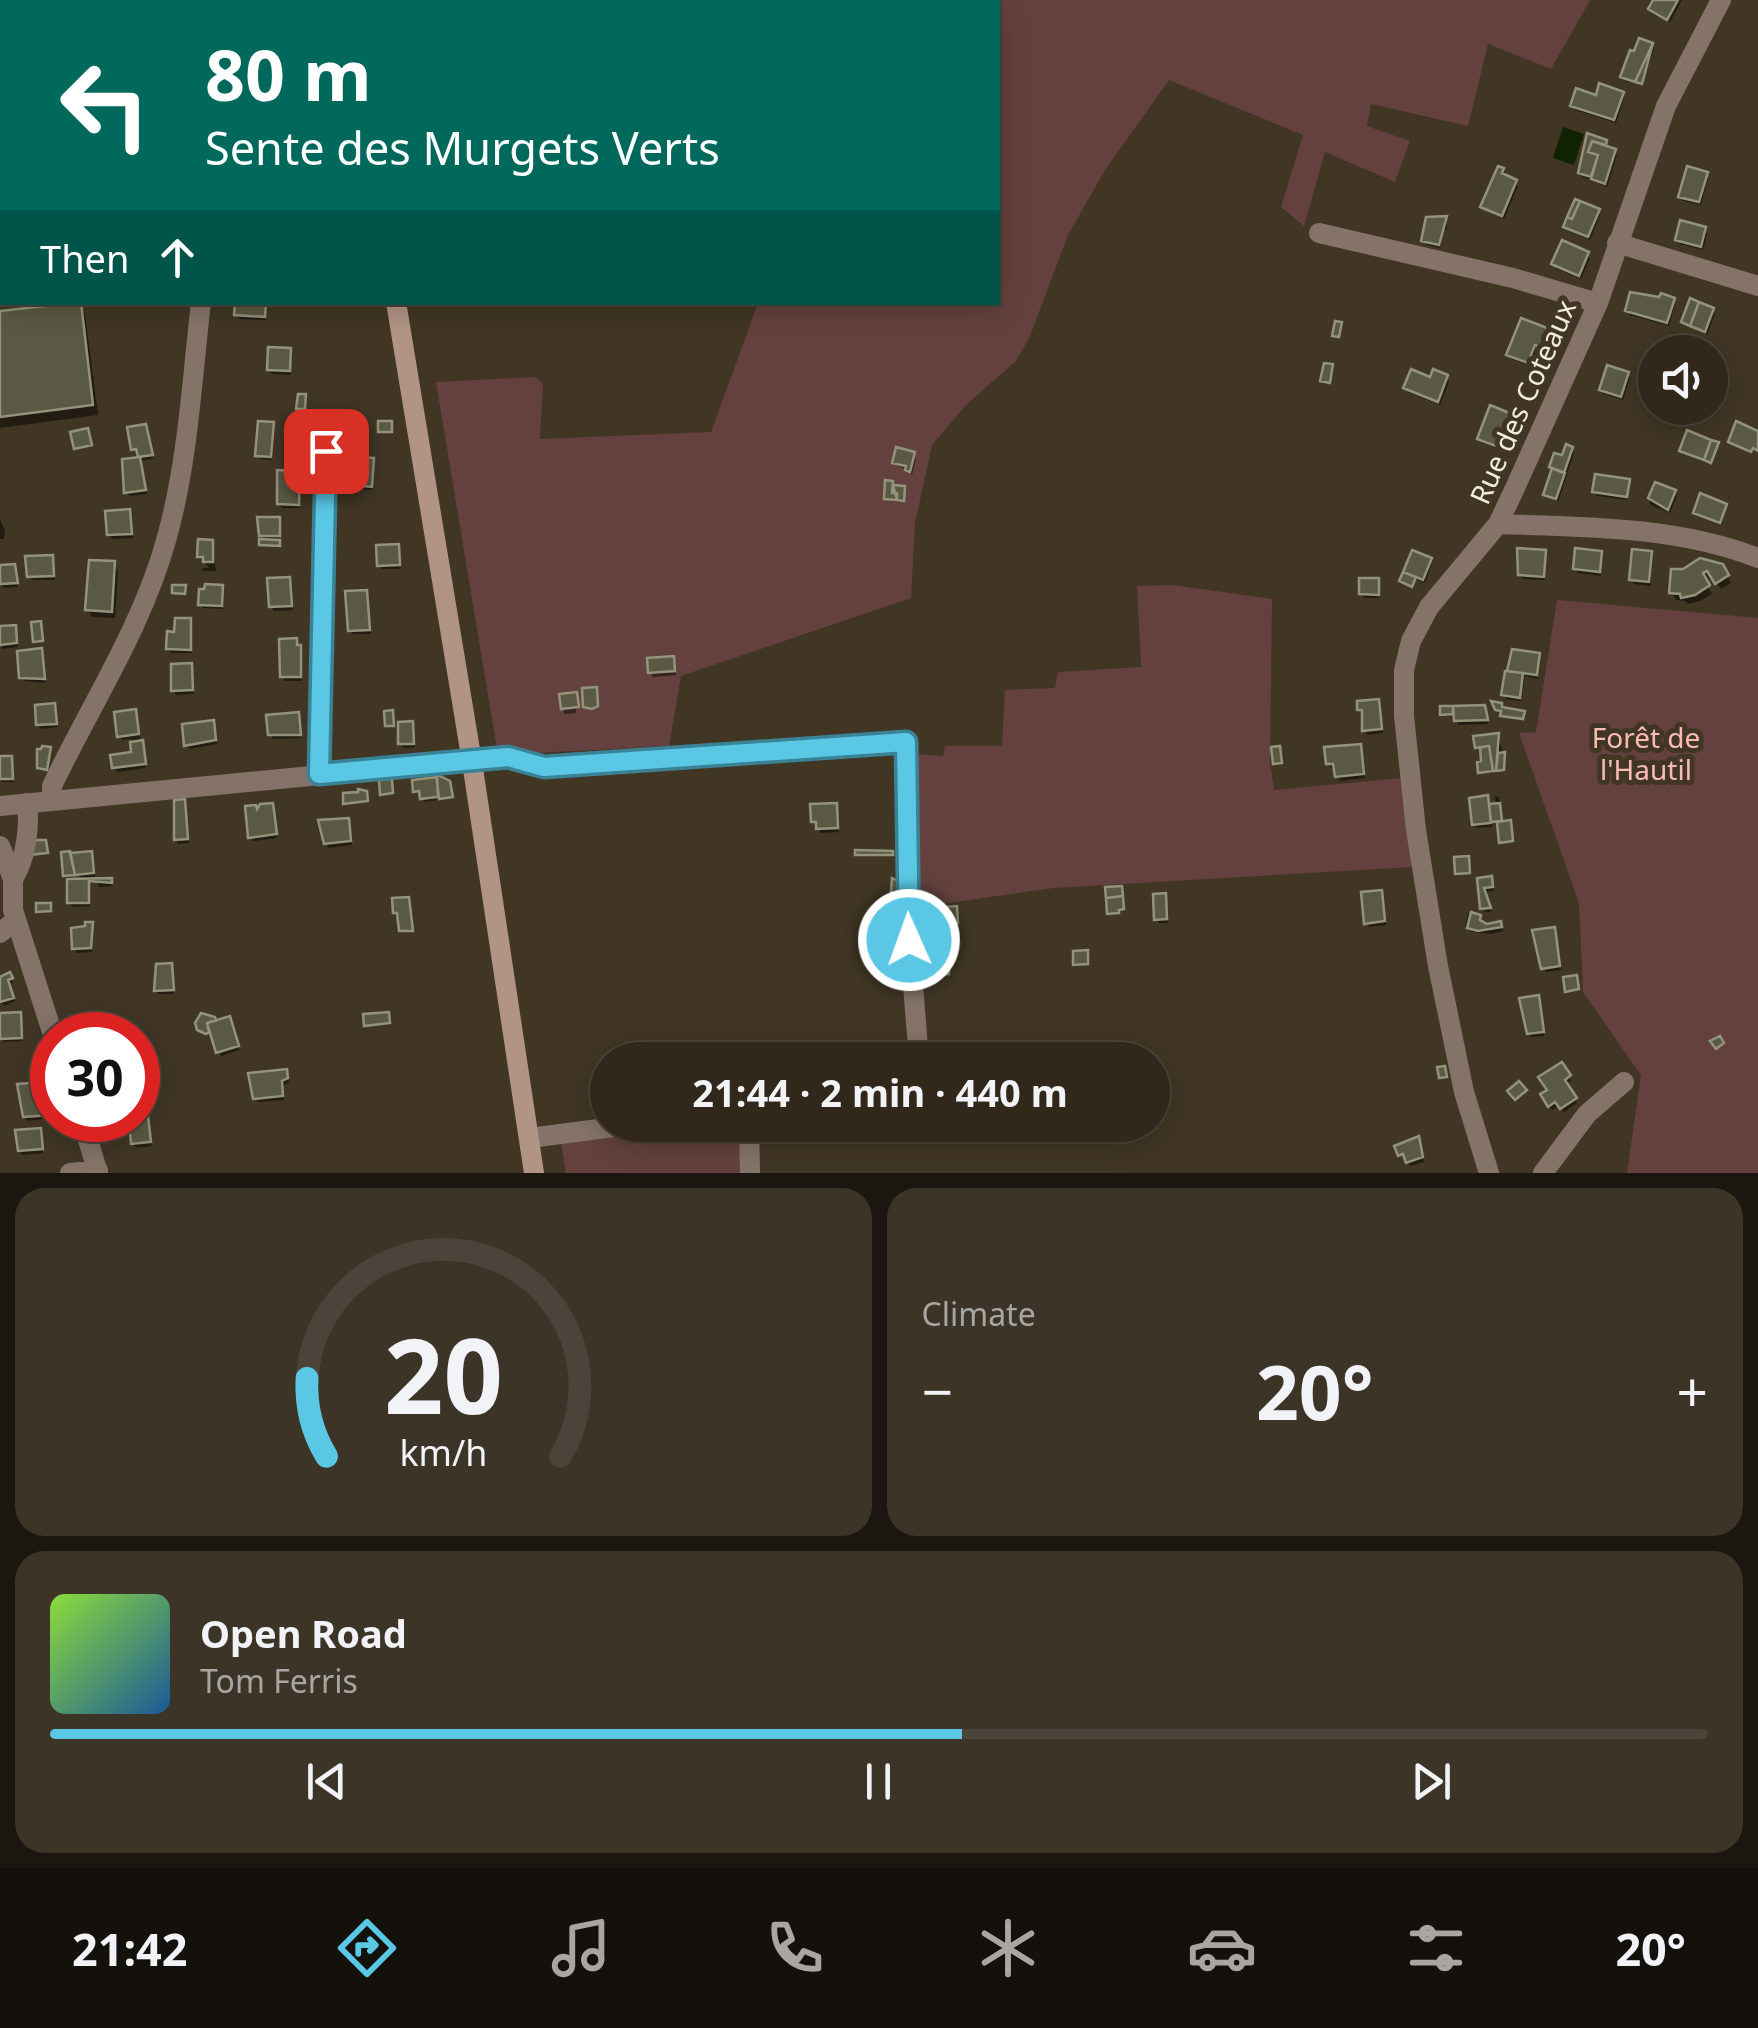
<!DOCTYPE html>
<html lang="en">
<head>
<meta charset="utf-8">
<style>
	body { margin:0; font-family:"Noto Sans",sans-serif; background:#3d3428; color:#f1f3f6; height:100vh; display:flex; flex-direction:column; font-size:38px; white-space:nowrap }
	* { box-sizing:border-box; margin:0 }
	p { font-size:32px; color:#a8a6a3 }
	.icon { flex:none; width:55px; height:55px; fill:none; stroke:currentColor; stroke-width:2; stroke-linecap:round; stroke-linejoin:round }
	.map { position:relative; height:1173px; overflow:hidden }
	.side { display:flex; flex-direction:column; gap:15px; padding:15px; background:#1b160f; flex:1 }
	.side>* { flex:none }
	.banner { position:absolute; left:0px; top:0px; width:1000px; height:305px; box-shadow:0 5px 25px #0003,0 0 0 2px #4c443a; background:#00695c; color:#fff; overflow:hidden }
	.controls { position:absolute; left:1638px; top:335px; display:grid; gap:20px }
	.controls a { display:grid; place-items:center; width:90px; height:90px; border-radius:50%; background:#31281b; box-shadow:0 5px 25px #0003,0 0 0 2px #4c443a; font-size:50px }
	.speed { position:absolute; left:30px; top:1012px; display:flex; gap:20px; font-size:50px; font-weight:700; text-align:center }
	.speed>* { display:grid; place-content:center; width:130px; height:130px; border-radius:50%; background:#31281b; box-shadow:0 5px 25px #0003,0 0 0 2px #4c443a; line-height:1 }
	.speed .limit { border:15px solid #d22; background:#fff; color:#111 }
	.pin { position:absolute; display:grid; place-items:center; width:85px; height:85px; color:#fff; margin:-42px; border-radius:20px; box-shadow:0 5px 15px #0006 }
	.me { position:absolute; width:110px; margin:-55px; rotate:358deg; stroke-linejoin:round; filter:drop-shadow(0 0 8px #0008) }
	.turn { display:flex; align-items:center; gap:35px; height:210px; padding:0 40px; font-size:45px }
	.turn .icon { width:130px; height:130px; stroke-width:2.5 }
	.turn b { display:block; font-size:70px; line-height:85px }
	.then { display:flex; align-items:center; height:95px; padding:0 40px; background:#0003; gap:20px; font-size:38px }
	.big { font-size:75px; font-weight:700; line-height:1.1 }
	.side .tile { flex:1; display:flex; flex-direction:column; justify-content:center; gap:15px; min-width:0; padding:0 35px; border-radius:30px; background:#3d3428 }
	.side .dial { align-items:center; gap:0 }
	.dial svg { height:260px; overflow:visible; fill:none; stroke:#4c443a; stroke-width:7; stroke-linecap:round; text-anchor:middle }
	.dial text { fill:#f1f3f6; stroke:none }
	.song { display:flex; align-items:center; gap:30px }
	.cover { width:120px; height:120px; border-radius:15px; background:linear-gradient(135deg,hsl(90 70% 55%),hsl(210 70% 35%)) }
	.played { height:10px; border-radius:5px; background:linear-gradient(90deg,#5ac8e5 55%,#4c443a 55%) }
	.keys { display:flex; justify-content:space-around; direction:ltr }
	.heat { display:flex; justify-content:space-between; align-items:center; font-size:55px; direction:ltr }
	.side .tiles { flex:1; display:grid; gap:15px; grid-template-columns:1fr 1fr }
	.tile:last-child { grid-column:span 2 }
	.trip { position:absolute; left:590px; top:1042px; width:580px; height:100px; border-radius:50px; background:#31281b; box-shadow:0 5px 25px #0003,0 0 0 2px #4c443a; font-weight:700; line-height:100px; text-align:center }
	.tab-bar { display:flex; height:160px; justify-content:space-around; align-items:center; background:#14100b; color:#a8a6a3 }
	.tab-bar .icon { width:70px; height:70px }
	.tab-bar .selected { color:#5ac8e5 }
	.tab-bar b { font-size:45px; color:#f1f3f6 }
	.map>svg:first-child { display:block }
</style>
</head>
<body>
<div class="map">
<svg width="1758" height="1173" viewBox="0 0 1758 1173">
	<rect width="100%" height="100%" fill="#413624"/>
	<!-- green -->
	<path fill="#64413e" d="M837 0H1590L1551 69 1488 44 1468 126 1371 104 1367 126 1410 141 1395 182 1325 152 1304 226 1281 207 1303 135 1169 80 1105 170 1068 235 1030 336 1016 361 966 405 932 445 915 523 911 598 681 676 669 746 498 755 436 382 536 377 543 384 540 439 711 432 758 303 998 302V2H836Z
		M1173 585 1272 599 1270 762 1274 790 1403 778 1413 867 1053 888 914 908 910 754 943 756 945 746H1002L1005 690 1055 688 1058 672 1141 667 1137 586Z
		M1557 600 1758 618V1173H1627L1641 1075 1583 992 1579 903 1519 733 1536 732Z
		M607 1120 608 1125H750L752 1173H566L558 1124Z"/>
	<!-- water -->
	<path fill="#0f2202" d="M1563 127 1584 134 1574 165 1553 158Z"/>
	<!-- shadow -->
	<path fill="#0007" fill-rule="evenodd" d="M1656 0H1682L1670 22 1653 14 1651 9Z
		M1652 45 1654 49 1642 84 1626 81 1623 77Z
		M1622 94 1624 98 1616 123 1575 110 1573 106Z
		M1589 137 1605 142 1617 155 1607 187 1583 177 1580 173Z
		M1503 170 1518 186 1504 219 1483 207Z
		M1706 174 1708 179 1701 205 1683 201 1681 196Z
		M1 206 2 234H0V206Z
		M1598 211 1600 215 1590 240 1569 231 1566 227Z
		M1446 218 1447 230H1443L1440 248 1427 245 1424 241Z
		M1705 229 1707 234 1703 250 1680 244 1677 240Z
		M1587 253 1590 258 1581 279 1557 269 1554 264Z
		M1673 300 1675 304 1669 326 1630 315 1628 310Z
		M237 302H267L266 320 239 319Z
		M79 304 85 314 98 415 0 428V313Z
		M1712 310 1715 314 1707 335 1683 322Z
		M1548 331 1551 336 1545 351 1537 348 1530 366 1512 359 1509 354Z
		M289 351 291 375 272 374 269 370Z
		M1627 374 1630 378 1623 400 1604 394 1601 390Z
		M1446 377 1449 382 1440 405 1408 392 1406 388Z
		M1510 416 1513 421 1505 440 1511 445 1508 453 1482 443 1480 439Z
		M272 425 275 429 272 460 260 459 258 455Z
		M147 431 153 459 140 461 147 494 129 496 127 492 140 459 139 453 133 449Z
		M1572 449 1574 453 1558 502 1546 494 1563 458Z
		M914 454 916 458 912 475 907 469 897 466 894 462Z
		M373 460V490L355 489 353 485Z
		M299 473 300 508H282L279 503Z
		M1628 481V500L1597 496 1594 491Z
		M1656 485 1674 492 1677 496 1670 513 1652 506 1649 502Z
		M129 512 133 538 112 539 109 534Z
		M0 519 5 531 4 539H0Z
		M278 520 279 546H262V536Z
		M211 542 216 571H203L202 568H209L199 556Z
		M398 546 401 569H382L380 565Z
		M1544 553 1545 580 1523 579 1520 574Z
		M1600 553 1601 576 1578 573 1575 569Z
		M1650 553 1651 586 1634 584 1632 580Z
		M51 557 55 580H32L29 576Z
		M1430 560 1432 564 1425 583 1415 579 1413 587 1403 582Z
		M113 564 118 571 115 618 92 617 88 610Z
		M1721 566 1731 583 1721 589 1713 577 1705 582 1712 594 1700 601 1688 604 1685 601 1676 600 1672 593 1673 571Z
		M14 567 18 587 4 588 1 583Z
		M288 579 293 610 274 611 271 606Z
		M1377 580 1380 598H1364L1362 594Z
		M221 587 223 609 203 608 200 604Z
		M366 593 371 634H353L350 630Z
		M190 621 192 653H171L169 648Z
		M14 628 18 647 2 649 0 629Z
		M296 641 302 652V681H285L282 677Z
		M41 651 45 683 24 681 22 677Z
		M1514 651 1539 656 1541 660 1538 679 1525 676 1521 701 1506 699 1504 695Z
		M673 659 676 675 653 677 651 672Z
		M191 665 194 694 176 695 174 690Z
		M576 691V713L564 714 562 693Z
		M1378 702 1383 733 1367 735 1360 710Z
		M54 706 58 727 41 729 38 725Z
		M1483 707 1488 724 1458 725 1456 715 1443 714V708Z
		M135 712 146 768 117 772 115 768 134 754 132 739 122 740 120 736Z
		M298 715 302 738 273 739 271 735Z
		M213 723 217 744 189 749 187 745Z
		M412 724 415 747 403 748 401 743Z
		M1498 736 1505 760 1502 761 1503 771 1496 772V775L1495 772 1481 773 1479 764 1484 763 1483 751 1477 747Z
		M1359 746 1365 778 1340 781 1336 767 1331 768 1328 763Z
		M0 759H11L13 763 14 782H2L0 779Z
		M415 782 450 785 452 798 425 802 416 791Z
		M1495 796 1499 797 1501 823 1510 824 1512 842 1502 843 1500 822 1492 823V827L1477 828 1474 824 1487 798 1490 806 1496 805Z
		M184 802 189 843 178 844 176 840Z
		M272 805 277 838 253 841 251 837 258 813Z
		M836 805 839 832 821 833 814 822Z
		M347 821 352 845 329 848 326 843Z
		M63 854H91L93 858 95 877 85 878 90 886V906L72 907 70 902V880L66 878ZM71 864H72L82 881 74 882Z
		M1491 879 1494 891 1484 892 1491 912H1485L1480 880Z
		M111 880 113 886 100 887 97 883Z
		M1381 893 1386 925 1369 927 1367 923Z
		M1165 896 1168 923H1159L1156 919Z
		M957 910V923L925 928 922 924Z
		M1468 914 1480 917 1481 924 1487 927 1500 923 1503 931 1492 934 1472 932 1465 927Z
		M92 924V952L77 953 75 949Z
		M1554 930 1561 970 1546 972 1543 968Z
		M171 966 174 994H158L156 990Z
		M9 975 13 983 8 984 15 1001 4 1006 0 998V979Z
		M1538 998 1544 1036 1531 1037 1529 1033Z
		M19 1015 23 1041 4 1042 2 1038Z
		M203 1016 231 1023 239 1050 221 1056 212 1032 201 1031Z
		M1561 1065 1571 1081 1565 1085 1577 1103 1564 1112 1560 1105 1552 1110 1543 1095 1550 1091Z
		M286 1071 289 1082 283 1086 284 1100 258 1102 255 1098Z
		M138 1078 142 1098 138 1099Z
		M42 1085 46 1109H50L52 1118 27 1121 25 1116Z
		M147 1118 152 1146 136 1148 134 1143Z
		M42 1134 43 1153 22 1155 20 1151Z
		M1420 1143 1424 1162 1410 1166 1398 1148Z"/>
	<!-- building -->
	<path fill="#5a5944" stroke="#93937c" stroke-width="2.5" d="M68 0H99L133 2H68Z
		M1653 0H1678L1667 20 1648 9Z
		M1639 38 1653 43 1635 82 1620 77 1630 50 1634 51Z
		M1653 43 1642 84 1635 82Z
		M1599 83 1624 92 1614 120 1570 106 1576 88 1596 95Z
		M1587 133 1607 140 1606 145 1592 141 1588 152 1598 155 1591 177 1578 173Z
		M1592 141 1616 149 1605 184 1591 179 1598 155 1588 152Z
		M1498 166 1504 168 1502 173 1517 180 1502 216 1480 207Z
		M1687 166 1708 172 1699 202 1678 197Z
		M1575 199 1580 201 1572 219 1567 217Z
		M1580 201 1600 209 1588 237 1563 227 1567 217 1572 219Z
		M1447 216 1439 245 1421 241 1426 217Z
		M1680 220 1706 227 1701 247 1675 240Z
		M1562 240 1589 252 1579 276 1551 264Z
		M1630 292 1659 297 1661 293 1675 298 1667 323 1625 311Z
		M1690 298 1699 302 1690 326 1681 322Z
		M81 302 93 405 0 417V311Z
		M235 302H266L265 317 234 315Z
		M1699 302 1714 308 1705 332 1690 326Z
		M1521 318 1550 329 1543 348 1535 345 1528 363 1506 355Z
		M1335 321 1342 322 1339 337 1332 336Z
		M268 347 291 348 290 371 267 370Z
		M1324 363 1333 364 1330 383 1320 381Z
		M1607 365 1629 372 1621 397 1599 390Z
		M1411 369 1430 377 1433 369 1448 375 1438 402 1403 388Z
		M298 394H306L305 409H296Z
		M1490 405 1512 414 1503 436 1510 439 1506 450 1477 439Z
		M258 421 274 422 271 457 255 456Z
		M378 421H392V432H378Z
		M1736 421 1758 431V451L1753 448 1751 452 1728 442Z
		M146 424 153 455 138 457 136 449 131 450 127 427Z
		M88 428 92 445 74 449 70 432Z
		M1687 430 1711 440 1704 460 1679 451Z
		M1711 440 1719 442 1711 463 1704 460Z
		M1566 444 1573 447 1564 473 1549 467 1554 453 1562 455Z
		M896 447 915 452 910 472 905 470 906 466 892 463Z
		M140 457 146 490 124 493 122 459Z
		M355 457 374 458 372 487 350 485Z
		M1552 468 1565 473 1556 499 1543 495Z
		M277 470 300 471 299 505 277 504Z
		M1595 474 1630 479 1627 497 1592 492Z
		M885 480 893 481 892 493H897V500L884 499Z
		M1655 482 1676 490 1668 510 1648 498Z
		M893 485 905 486 904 501 897 500Z
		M1700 493 1727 504 1720 523 1693 513Z
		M130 509 132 534 107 535 105 511Z
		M257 517H280V536H259Z
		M198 539 213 540V562H203V557H197Z
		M259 539 280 540V546L259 545Z
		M399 544 400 565 377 566 376 545Z
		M1517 548 1546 550 1544 577 1518 575Z
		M1575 548 1602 551 1600 572 1573 569Z
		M1632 549 1652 551 1649 582 1629 580Z
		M1412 550 1432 558 1423 580 1403 572Z
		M53 555 54 576 27 577 25 556Z
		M1700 558 1723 564 1729 575 1715 584 1707 571 1703 573 1710 585 1695 595 1681 598 1680 594 1669 593 1671 569H1683Z
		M89 560 115 561 112 612 85 610Z
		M15 564 18 583 0 584V565Z
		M1403 572 1416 577 1412 587 1399 581Z
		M290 577 292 606 269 607 267 578Z
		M1359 578H1379V595L1359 594Z
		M205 584 223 585 222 606 198 605 199 589H204Z
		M172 585H186L185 594 172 593Z
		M367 590 370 630 348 631 345 591Z
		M175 618H191V650L166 649 167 631 174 632Z
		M41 621 43 641 33 642 31 622Z
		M16 625 17 643 0 645V626Z
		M297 638V645H301V677H280L279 639Z
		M42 648 45 679 19 678 17 651Z
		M1512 649 1540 653 1537 675 1507 671Z
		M674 656 675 671 648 673 647 658Z
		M192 663 193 690 171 691V664Z
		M1505 671 1523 673 1520 698 1501 695Z
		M597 687 598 706 592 709 583 707 582 688Z
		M577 692 579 707 561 709 559 694Z
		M1379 699 1382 729 1362 731V710H1357V701Z
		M1491 701 1502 703V707L1525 711 1523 719 1500 716 1501 711 1495 710Z
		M55 703 57 724 36 725 35 705Z
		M1485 705 1488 720 1454 721 1453 706Z
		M1440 706H1453V714L1440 715Z
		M136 709 139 734 117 737 114 712Z
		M393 710 394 726H385L384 711Z
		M299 712 301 735H268L266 715Z
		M214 720 216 740 184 746 182 724Z
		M413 721 414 744H398V722Z
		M1499 733 1496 771H1493L1489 746 1475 748 1473 736Z
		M143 740 146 764 112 768 110 755 131 752 130 742Z
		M1361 744 1364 774 1335 777 1333 764H1326L1324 747Z
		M42 746 51 747 47 770 37 768V749H41Z
		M1280 746 1282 763 1273 764 1271 747Z
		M1489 746 1493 771 1478 773 1477 762 1481 761 1480 747Z
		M1505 752 1504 770 1496 771 1498 753Z
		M0 756H12L13 779H0Z
		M436 774 450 781 453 797 439 799Z
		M437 777 438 797 420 799 419 791 413 792 412 780Z
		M392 779 393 793 380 795 379 780Z
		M358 789 367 791 368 801 343 804V793L358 792Z
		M1488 795 1491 823 1472 825 1469 798Z
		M185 799 188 839 174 840V800Z
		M273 803 277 834 248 838 245 806 256 805 257 809 260 804Z
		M837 803 838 828 816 829V822H811L810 804Z
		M1500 803 1502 821 1491 822 1489 804Z
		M349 818 351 841 324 844 318 820Z
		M1511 820 1513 841 1499 843 1497 822Z
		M32 840H46L48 853 29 855Z
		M855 850 893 851V855H855Z
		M70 851 75 875 63 876 61 852Z
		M92 851 94 873 75 875 70 853Z
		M1469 856 1470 873 1455 874 1454 857Z
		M1492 876 1493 887 1484 888 1491 908 1480 909 1477 878Z
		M112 878V883L89 881V903H67V879Z
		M892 878 898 881V905H890Z
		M1122 886 1123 896 1106 898 1105 887Z
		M1382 890 1385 921 1364 924 1361 892Z
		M1166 893 1167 919 1154 920 1153 894Z
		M1123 896 1124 909 1119 910V913L1107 914 1106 898Z
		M409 897 413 931H399L397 913H393L392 898Z
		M36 903H51V911L36 912Z
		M957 906 958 923H946L945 907Z
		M945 907 946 923 920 925 919 908Z
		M1471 912 1481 915 1480 920 1487 924 1501 921 1502 927 1478 931 1467 928Z
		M85 922H93L91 948 72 949 71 928 85 926Z
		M1555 927 1560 966 1541 969 1532 930Z
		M1088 950V964L1073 965V951Z
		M948 954 949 963 919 966 918 956Z
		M172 963 174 990 154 991 156 964Z
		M949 963V974L928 976 927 965Z
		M10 972 13 978 8 980 14 998 0 1002V977Z
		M1577 975 1579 989 1565 992 1563 977Z
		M1539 995 1544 1032 1527 1034 1519 998Z
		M21 1012 22 1038 0 1039V1013Z
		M389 1012 390 1023 364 1026 363 1014Z
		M201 1013 215 1017 216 1020 207 1023 209 1032 206 1034 197 1030 195 1023Z
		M230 1016 239 1046 216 1053 207 1023Z
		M1720 1036 1724 1043 1716 1049 1710 1041Z
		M1562 1062 1571 1075 1565 1080 1577 1098 1560 1109 1555 1102 1548 1107 1540 1094 1547 1090 1538 1077Z
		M1445 1066 1447 1077 1439 1078 1437 1067Z
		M287 1069 288 1078 282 1081 283 1096 253 1099 248 1073Z
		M1519 1081 1527 1090 1515 1100 1507 1091Z
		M44 1082 46 1106H51L52 1115 23 1117 17 1084Z
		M148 1116 151 1142 131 1144 129 1120Z
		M41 1128 43 1149 18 1151 15 1130Z
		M1419 1136 1423 1157 1406 1163 1403 1154 1398 1156 1394 1146Z"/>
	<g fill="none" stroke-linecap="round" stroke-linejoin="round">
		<!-- minor -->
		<path stroke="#857369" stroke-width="20" d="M0 183H2
			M1319 233 1513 278 1598 303
			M1617 243 1758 286
			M1498 524C1585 527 1676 526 1758 558
			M319 774 326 451
			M52 801V786C91 704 143 626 167 537 188 461 192 380 201 302
			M0 806 508 757 544 767 906 743 907 910 919 1060
			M0 846 13 879V910L53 1035
			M13 879C26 859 30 827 27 803
			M0 933 16 920
			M82 1120 98 1173
			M749 1125 750 1173
			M530 1138 629 1125
			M70 1173 98 1170
			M1489 1173 1464 1092 1438 966 1416 830 1404 716V670L1411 641 1429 607 1498 524 1515 488 1598 303 1666 106 1721 0
			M1543 1173 1587 1114 1624 1082"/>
		<!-- secondary -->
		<path stroke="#b19484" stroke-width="20" d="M337 0 338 2
			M396 302 472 762 534 1173"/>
	</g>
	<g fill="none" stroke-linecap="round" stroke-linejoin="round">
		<!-- route casing -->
		<g stroke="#3a8295" stroke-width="25">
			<path id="route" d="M326 451 319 774 508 757 544 767 906 742 909 940"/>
		</g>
		<!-- route -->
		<use href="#route" stroke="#5ac8e5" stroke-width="18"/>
	</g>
	<g text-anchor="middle" stroke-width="10" stroke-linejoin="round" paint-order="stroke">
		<!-- street labels -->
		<g font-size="28" fill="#f2ebe0" stroke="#413624">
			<text transform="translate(1523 402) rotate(-66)" y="10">Rue des Coteaux</text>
		</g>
		<!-- park labels -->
		<g font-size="28" fill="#fabbb6" stroke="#413624">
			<text x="1646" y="748">Forêt de<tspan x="1646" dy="32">l'Hautil</tspan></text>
		</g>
	</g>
</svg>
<div class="controls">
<a><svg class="icon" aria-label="sound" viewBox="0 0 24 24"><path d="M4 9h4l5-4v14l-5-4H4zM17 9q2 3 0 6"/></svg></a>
</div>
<div class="speed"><div class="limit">30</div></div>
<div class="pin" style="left:326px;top:451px;background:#d93025"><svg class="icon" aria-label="arrive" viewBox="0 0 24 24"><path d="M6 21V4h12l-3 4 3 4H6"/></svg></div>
<svg class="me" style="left:909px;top:940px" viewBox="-20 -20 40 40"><circle r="17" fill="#5ac8e5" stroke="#fff" stroke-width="3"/><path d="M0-11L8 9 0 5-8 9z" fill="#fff"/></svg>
<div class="trip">21:44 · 2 min · 440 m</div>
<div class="banner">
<div class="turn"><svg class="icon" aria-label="left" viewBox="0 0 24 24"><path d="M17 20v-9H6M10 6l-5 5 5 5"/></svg><div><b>80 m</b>Sente des Murgets Verts</div></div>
<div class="then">Then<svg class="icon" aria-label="ahead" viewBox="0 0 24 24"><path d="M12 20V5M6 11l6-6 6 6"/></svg></div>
</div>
</div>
<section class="side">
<div class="tiles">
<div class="tile dial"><svg viewBox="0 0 100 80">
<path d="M14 69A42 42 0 1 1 86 69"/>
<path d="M14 69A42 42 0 0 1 8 45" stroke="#5ac8e5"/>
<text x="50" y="56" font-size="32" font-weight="700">20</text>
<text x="50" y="72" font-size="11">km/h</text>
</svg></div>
<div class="tile"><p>Climate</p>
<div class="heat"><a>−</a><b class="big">20°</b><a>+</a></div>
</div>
<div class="tile">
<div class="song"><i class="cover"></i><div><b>Open Road</b><p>Tom Ferris</p></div></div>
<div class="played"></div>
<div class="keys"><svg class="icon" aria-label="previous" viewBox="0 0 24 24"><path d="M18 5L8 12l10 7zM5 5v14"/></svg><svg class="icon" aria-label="pause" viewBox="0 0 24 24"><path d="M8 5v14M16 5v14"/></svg><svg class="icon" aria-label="next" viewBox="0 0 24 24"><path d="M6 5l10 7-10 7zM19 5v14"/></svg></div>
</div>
</div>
</section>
<nav class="tab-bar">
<b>21:42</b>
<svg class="icon selected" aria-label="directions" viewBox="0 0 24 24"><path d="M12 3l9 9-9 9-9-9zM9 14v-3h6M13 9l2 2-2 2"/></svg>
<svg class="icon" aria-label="music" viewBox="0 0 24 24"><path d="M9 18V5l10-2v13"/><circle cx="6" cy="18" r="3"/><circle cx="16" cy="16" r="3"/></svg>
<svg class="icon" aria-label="phone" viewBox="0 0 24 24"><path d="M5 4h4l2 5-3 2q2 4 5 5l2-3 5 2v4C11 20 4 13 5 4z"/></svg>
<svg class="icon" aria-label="climate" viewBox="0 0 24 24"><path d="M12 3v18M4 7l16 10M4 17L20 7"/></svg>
<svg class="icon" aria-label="car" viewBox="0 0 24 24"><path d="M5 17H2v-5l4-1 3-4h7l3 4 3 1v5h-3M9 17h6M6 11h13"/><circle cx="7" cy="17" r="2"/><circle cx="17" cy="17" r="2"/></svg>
<svg class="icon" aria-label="filters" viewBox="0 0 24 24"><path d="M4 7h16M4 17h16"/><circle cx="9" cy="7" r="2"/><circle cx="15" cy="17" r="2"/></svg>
<b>20°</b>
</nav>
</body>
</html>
